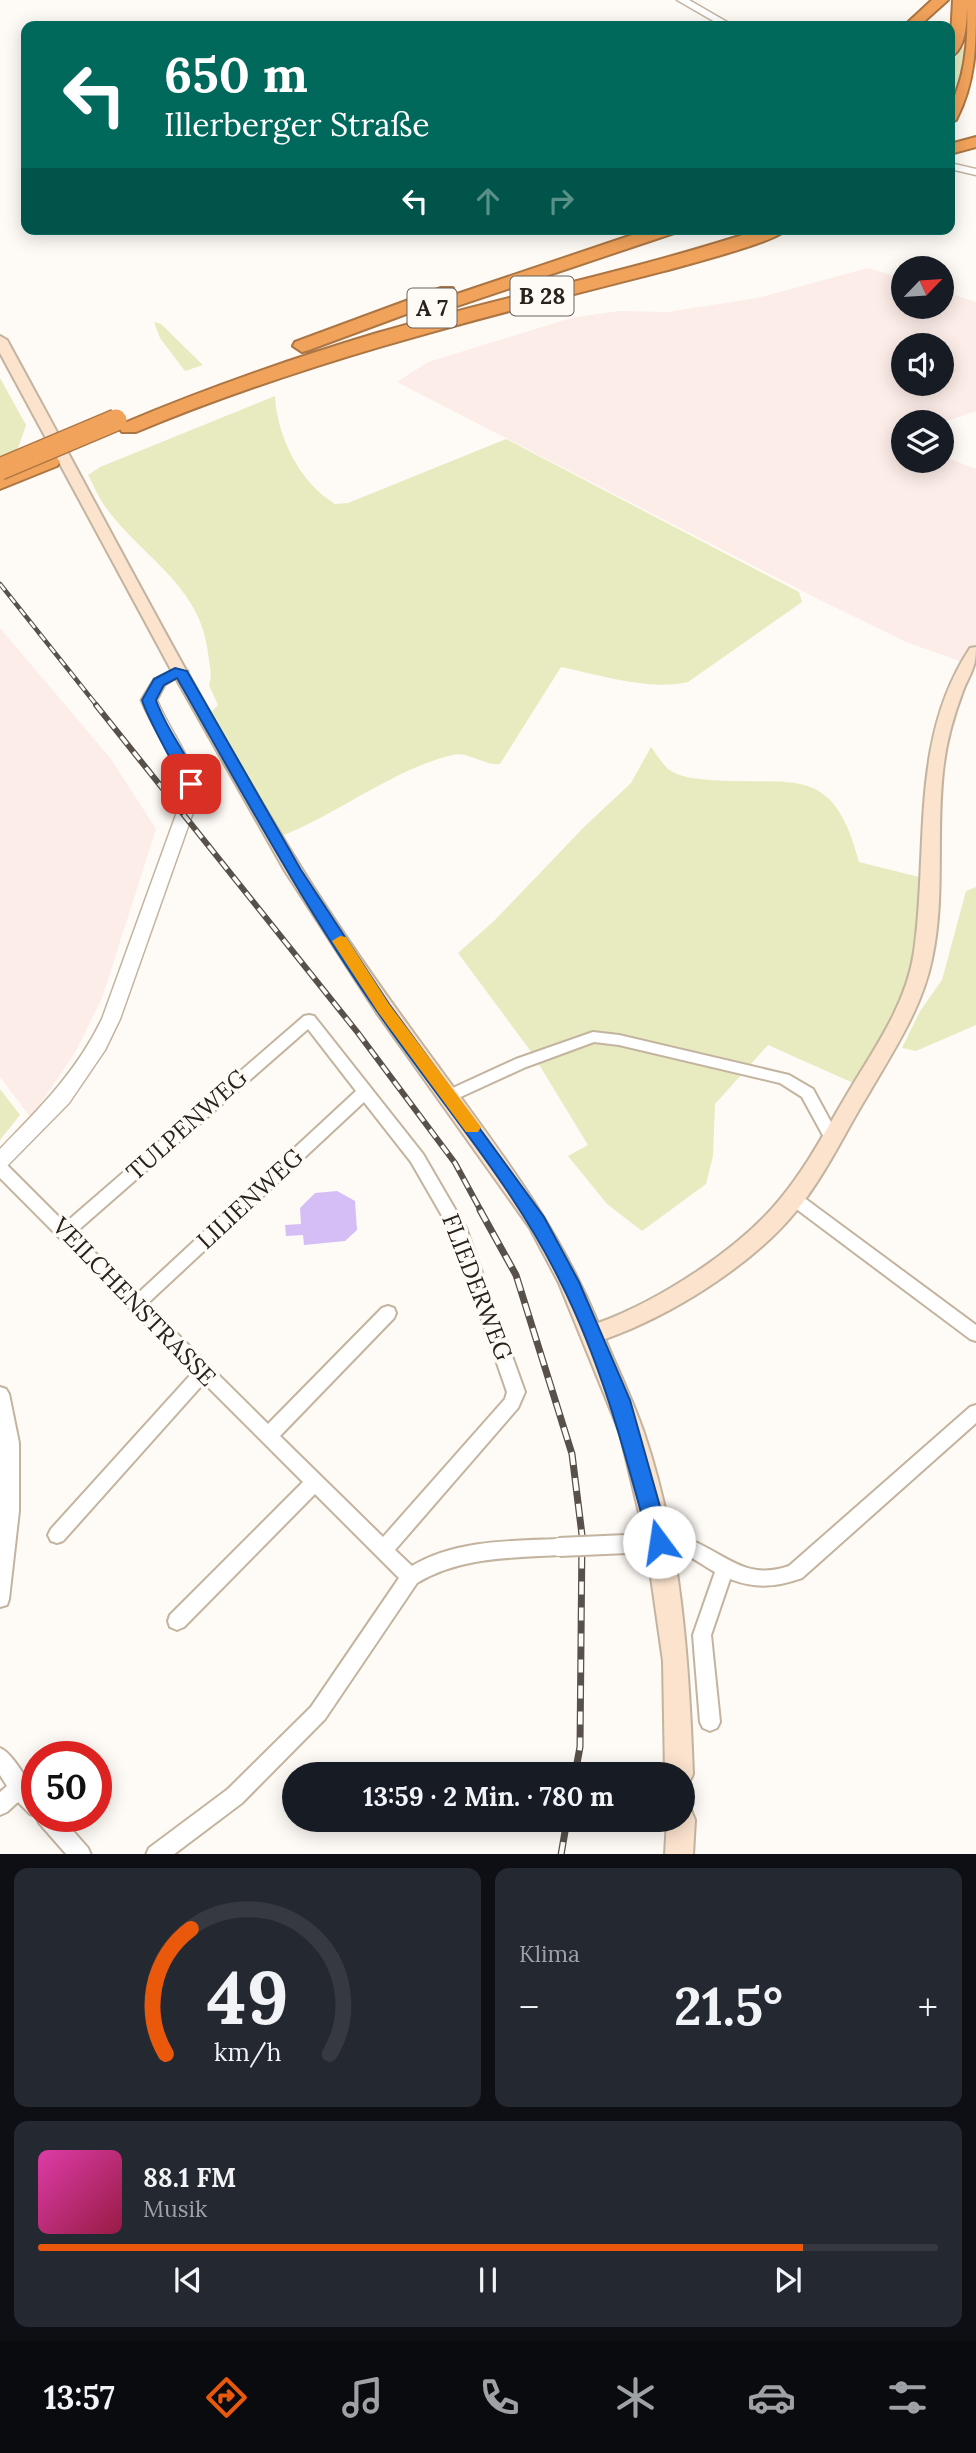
<!DOCTYPE html>
<html lang="de">
<head>
<meta charset="utf-8">
<style>
	body { margin:0; font-family:Lora,serif; background:#242831; color:#f1f3f6; height:100vh; display:flex; flex-direction:column; font-size:26px; white-space:nowrap }
	* { box-sizing:border-box; margin:0 }
	p { font-size:23px; color:#9ea1a6 }
	.icon { flex:none; width:38px; height:38px; fill:none; stroke:currentColor; stroke-width:2; stroke-linecap:round; stroke-linejoin:round }
	.map { position:relative; height:1854px; overflow:hidden }
	.side { display:flex; flex-direction:column; gap:14px; padding:14px; background:#0d0f14; flex:1 }
	.side>* { flex:none }
	.top-card { position:absolute; left:21px; top:21px; width:934px; height:214px; border-radius:14px; box-shadow:0 4px 18px #0003; background:#00695c; color:#fff; overflow:hidden }
	.needle { width:46px; rotate:65deg }
	.controls { position:absolute; left:891px; top:256px; display:grid; gap:14px }
	.controls a { display:grid; place-items:center; width:63px; height:63px; border-radius:50%; background:#171b24; box-shadow:0 4px 18px #0003; font-size:35px }
	.speed { position:absolute; left:21px; top:1741px; display:flex; gap:14px; font-size:35px; font-weight:700; text-align:center }
	.speed>* { display:grid; place-content:center; width:91px; height:91px; border-radius:50%; background:#171b24; box-shadow:0 4px 18px #0003; line-height:1 }
	.speed .limit { border:10px solid #d22; background:#fff; color:#111 }
	.pin { position:absolute; display:grid; place-items:center; width:60px; height:60px; color:#fff; margin:-30px; border-radius:14px; box-shadow:0 4px 10px #0006 }
	.me { position:absolute; width:77px; margin:-38px; rotate:346deg; stroke-linejoin:round; filter:drop-shadow(0 0 5px #0008) }
	.turn { display:flex; align-items:center; gap:24px; height:147px; padding:0 28px; font-size:32px }
	.turn .icon { width:91px; height:91px; stroke-width:2.5 }
	.turn b { display:block; font-size:49px; line-height:60px }
	.lanes { display:flex; align-items:center; height:66px; padding:0 28px; background:#0003; justify-content:center; gap:35px; direction:ltr }
	.lanes .off { opacity:.35 }
	.big { font-size:52px; font-weight:700; line-height:1.1 }
	.side .tile { flex:1; display:flex; flex-direction:column; justify-content:center; gap:10px; min-width:0; padding:0 24px; border-radius:14px; background:#242831 }
	.side .dial { align-items:center; gap:0 }
	.dial svg { height:182px; overflow:visible; fill:none; stroke:#363941; stroke-width:7; stroke-linecap:round; text-anchor:middle }
	.dial text { fill:#f1f3f6; stroke:none }
	.song { display:flex; align-items:center; gap:21px }
	.cover { width:84px; height:84px; border-radius:10px; background:linear-gradient(135deg,hsl(320 70% 55%),hsl(340 70% 35%)) }
	.played { height:7px; border-radius:4px; background:linear-gradient(90deg,#ea580c 85%,#363941 85%) }
	.keys { display:flex; justify-content:space-around; direction:ltr }
	.heat { display:flex; justify-content:space-between; align-items:center; font-size:38px; direction:ltr }
	.side .tiles { flex:1; display:grid; gap:14px; grid-template-columns:1fr 1fr }
	.tile:last-child { grid-column:span 2 }
	.trip { position:absolute; left:282px; top:1762px; width:413px; height:70px; border-radius:35px; background:#171b24; box-shadow:0 4px 18px #0003; font-weight:700; line-height:70px; text-align:center }
	.tab-bar { display:flex; height:112px; justify-content:space-around; align-items:center; background:#090b0e; color:#9ea1a6 }
	.tab-bar .icon { width:49px; height:49px }
	.tab-bar .on { color:#ea580c }
	.tab-bar b { font-size:32px; color:#f1f3f6 }
	.map>svg:first-child { display:block }
</style>
</head>
<body>
<div class="map">
<svg width="976" height="1855" viewBox="0 0 976 1855">
	<rect width="100%" height="100%" fill="#fefaf6"/>
	<!-- industrial -->
	<path fill="#fdede8" fill-rule="evenodd" d="M868 268 903 279V306H942V291L976 302V411L942 423 903 422V435L896 438 903 441V460H942V456L976 469V649L965 663 906 642 810 595 397 382 428 362 571 318 619 311 668 312 757 298ZM903 345H942V383H903Z
		M0 628 111 759 156 829 102 998 76 1051 31 1118 0 1077Z"/>
	<!-- green -->
	<path fill="#e8ebc0" d="M963 47 969 48 963 78 950 102V66Z
		M154 322 161 324 203 365 185 371 160 338Z
		M0 378 26 425 16 454 0 461Z
		M275 396C277 436 299 482 335 504L348 503 506 439 799 592 802 602 688 682C649 691 600 675 561 667L500 764C484 766 468 751 452 755 389 771 336 816 276 838L207 717 218 705 209 685C213 673 209 665 208 653 201 586 141 556 107 509 99 499 94 486 88 475L100 467Z
		M651 747C656 754 662 763 668 769 678 777 697 779 710 780 793 786 833 761 859 862L927 879 920 957 903 1008 860 1086 768 1045 715 1104 713 1156 706 1184 642 1231 607 1204 568 1156 588 1145 532 1053 458 953 495 920 584 827 631 783Z
		M976 887V1025L916 1051 902 1048 920 1011 942 980 966 891Z
		M0 1089 20 1115 0 1140Z"/>
	<!-- building -->
	<path fill="#d5bdf6" d="M337 1191 355 1201 357 1230 345 1241 304 1245 303 1235 286 1236 285 1225 301 1224 300 1208 315 1193Z"/>
	<g fill="none" stroke-linecap="round" stroke-linejoin="round">
		<!-- minor casing -->
		<g stroke="#c3b49f" stroke-width="4">
			<path id="minor" d="M309 1015 314 1016 423 1154 466 1228 525 1392 518 1408 395 1550 412 1566C456 1540 509 1541 559 1539L565 1541 568 1547 565 1553 559 1555C509 1558 460 1557 417 1583L325 1719 242 1803 173 1855H146L149 1848 228 1789 311 1707 399 1578 315 1494 184 1627 177 1630 170 1627 168 1621 170 1615 303 1482 204 1383 63 1541 57 1543 51 1541 48 1535 51 1529 193 1372 0 1178V1162L6 1164 65 1223 304 1016ZM308 1029 356 1091 137 1294 75 1233ZM364 1102 411 1162 452 1233 507 1392 505 1399 383 1537 280 1436 394 1318 396 1313 394 1308 388 1306 382 1308 268 1424 147 1304Z
				M593 1032 619 1035 789 1075 813 1089 839 1137 836 1141H826L802 1097 780 1083 619 1045 594 1042 526 1067 454 1100H444L441 1096 444 1092 516 1059Z
				M793 1192 799 1194 976 1325V1341L970 1339 787 1202 785 1198 787 1194Z
				M0 1387 6 1389 9 1394 19 1443V1511L9 1599 7 1605 0 1607Z
				M976 1405V1423L802 1578C776 1587 756 1589 730 1579L711 1635 720 1722 717 1728 710 1731 703 1728 700 1722 693 1635 715 1572C702 1565 689 1554 675 1551 658 1548 637 1556 621 1550L618 1544 621 1538C641 1531 671 1531 691 1540 727 1555 746 1581 789 1566L970 1407Z
				M0 1748C13 1753 26 1781 37 1792V1816H60L88 1848 91 1855H67L39 1823 36 1816 30 1814 18 1802 7 1812 0 1815V1792L7 1786 0 1775Z"/>
		</g>
		<!-- tertiary casing -->
		<g stroke="#c3b49f" stroke-width="3">
			<path id="tertiary" d="M677 0H689L734 26H722Z
				M950 163 976 169V175L950 169Z
				M180 666 188 671 165 685 157 700C171 735 198 762 197 801L120 1019 105 1050 69 1103 7 1166 0 1168V1149C40 1108 77 1071 102 1019L181 801C181 762 155 735 141 700L154 679Z"/>
		</g>
		<!-- secondary casing -->
		<g stroke="#c3b49f" stroke-width="4">
			<path id="secondary" d="M0 336 7 340C104 517 196 698 302 869 345 938 392 1004 440 1069 501 1153 558 1226 598 1323 659 1301 740 1249 781 1198 809 1164 829 1124 852 1086 877 1045 907 1001 914 952 929 848 909 741 970 648L976 647C976 669 970 673 963 691 954 715 947 739 944 763 935 828 946 895 932 959 922 1008 894 1050 869 1093 845 1132 826 1174 797 1210 753 1265 670 1316 605 1339 618 1370 633 1401 644 1433 681 1542 689 1659 693 1774L689 1783 682 1786V1774H665L663 1661 646 1542 620 1433 559 1283 530 1228 377 1013 285 871 169 666 0 353Z
				M682 1807 691 1810 695 1820 693 1855H665L667 1820H682Z"/>
		</g>
		<!-- motorway casing -->
		<g stroke="#ab7644" stroke-width="4">
			<path id="motorway" d="M932 0H948L919 26H904Z
				M953 0H976C976 46 976 81 956 120L950 122C950 103 958 91 962 73 967 51 968 29 967 6 967 21 966 51 950 57Z
				M976 137V147L950 154V144Z
				M650 229H676L674 233 439 312H427L425 307 309 350 302 352 293 346 295 342 441 288H453L454 295Z
				M761 229H787C776 242 689 264 668 270 488 316 308 360 136 432H122L119 428 122 424C205 389 290 359 377 333 504 296 635 271 761 229Z
				M50 456 57 458 60 462 57 466 0 489V476Z"/>
		</g>
		<!-- minor -->
		<use href="#minor" fill="#fff" fill-rule="evenodd"/>
		<!-- tertiary -->
		<use href="#tertiary" fill="#fff" fill-rule="evenodd"/>
		<!-- secondary -->
		<use href="#secondary" fill="#fbe3ce" fill-rule="evenodd"/>
		<!-- motorway -->
		<use href="#motorway" fill="#f2a35b" fill-rule="evenodd"/>
		<!-- rail-far2 casing -->
		<g stroke="#57514a" stroke-width="4.5">
			<path id="rail-far2" d="M0 584 98 707"/>
		</g>
		<!-- rail-far1 casing -->
		<g stroke="#57514a" stroke-width="6">
			<path id="rail-far1" d="M96 705 358 1033 455 1163 481 1211"/>
		</g>
		<!-- rail casing -->
		<g stroke="#57514a" stroke-width="7">
			<path id="rail" d="M480 1210 516 1275 572 1454 582 1535 580 1747 575 1774
				M561 1855 567 1820"/>
		</g>
		<!-- rail-far2 -->
		<use href="#rail-far2" stroke="#fefaf6" stroke-width="2.5" stroke-dasharray="8" stroke-linecap="butt"/>
		<!-- rail-far1 -->
		<use href="#rail-far1" stroke="#fefaf6" stroke-width="3.5" stroke-dasharray="10" stroke-linecap="butt"/>
		<!-- rail -->
		<use href="#rail" stroke="#fefaf6" stroke-width="4.5" stroke-dasharray="13" stroke-linecap="butt"/>
		<!-- minor-bridge casing -->
		<g stroke="#c3b49f" stroke-width="22" stroke-linecap="butt">
			<path id="minor-bridge" d="M559 1547 627 1544"/>
		</g>
		<!-- motorway-bridge casing -->
		<g stroke="#ab7644" stroke-width="24" stroke-linecap="butt">
			<path id="motorway-bridge" d="M0 469 116 420"/>
		</g>
		<!-- minor-bridge -->
		<use href="#minor-bridge" stroke="#fff" stroke-width="18"/>
		<!-- motorway-bridge -->
		<use href="#motorway-bridge" stroke="#f2a35b" stroke-width="21"/>
	</g>
	<!-- route -->
	<path fill="#1a73e8" stroke="#114b97" stroke-width="2" d="M175 668 187 671 301 870 389 1004 544 1217 579 1282 630 1400 670 1542 667 1548 659 1551 652 1548 649 1542C625 1453 602 1364 560 1281 513 1185 440 1102 379 1014 304 907 242 792 177 678L164 685 156 700C166 730 188 754 199 784L191 789C183 787 146 713 142 700L154 679Z"/>
	<!-- slow -->
	<path fill="#f59e0b" d="M340 936 346 937 389 1004 478 1123 481 1127 478 1132H466L378 1012 332 941Z"/>
	<g text-anchor="middle" stroke-width="7" stroke-linejoin="round" paint-order="stroke">
		<!-- shield labels -->
		<g fill="#fefaf6" stroke="#68635c" stroke-width="2">
			<rect x="510.5" y="276.5" width="63" height="39" rx="5"/>
			<rect x="407.5" y="288.5" width="49" height="39" rx="5"/>
		</g>
		<g font-size="23" font-weight="bold" fill="#28221a">
			<text x="542" y="304">B 28</text>
			<text x="432" y="316">A 7</text>
		</g>
		<!-- street labels -->
		<g font-size="24" fill="#28221a" stroke="#fefaf6">
			<text transform="translate(187 1125) rotate(-42)" y="8">TULPENWEG</text>
			<text transform="translate(250 1199) rotate(-43)" y="8">LILIENWEG</text>
			<text transform="translate(477 1287) rotate(69)" y="8">FLIEDERWEG</text>
			<text transform="translate(134 1302) rotate(46)" y="8">VEILCHENSTRASSE</text>
		</g>
	</g>
</svg>
<div class="controls">
<a><svg class="needle" viewBox="-14 -14 28 28"><path d="M0-13l5 13h-10z" fill="#e53935"/><path d="M0 13l5-13h-10z" fill="#9ea1a6"/></svg></a>
<a><svg class="icon" aria-label="sound" viewBox="0 0 24 24"><path d="M4 9h4l5-4v14l-5-4H4zM17 9q2 3 0 6"/></svg></a>
<a><svg class="icon" aria-label="layers" viewBox="0 0 24 24"><path d="M12 4l9 5-9 5-9-5zM3 14l9 5 9-5"/></svg></a>
</div>
<div class="speed"><div class="limit">50</div></div>
<div class="pin" style="left:191px;top:784px;background:#d93025"><svg class="icon" aria-label="arrive" viewBox="0 0 24 24"><path d="M6 21V4h12l-3 4 3 4H6"/></svg></div>
<svg class="me" style="left:659px;top:1542px" viewBox="-20 -20 40 40"><circle r="19" fill="#fff"/><path d="M0-13L10 11 0 6-10 11z" fill="#1a73e8"/></svg>
<div class="trip">13:59 · 2 Min. · 780 m</div>
<div class="top-card">
<div class="turn"><svg class="icon" aria-label="left" viewBox="0 0 24 24"><path d="M17 20v-9H6M10 6l-5 5 5 5"/></svg><div><b>650 m</b>Illerberger Straße</div></div>
<div class="lanes"><svg class="icon" aria-label="left" viewBox="0 0 24 24"><path d="M17 20v-9H6M10 6l-5 5 5 5"/></svg><svg class="icon off" aria-label="ahead" viewBox="0 0 24 24"><path d="M12 20V5M6 11l6-6 6 6"/></svg><svg class="icon off" aria-label="right" viewBox="0 0 24 24"><path d="M7 20v-9h11M14 6l5 5-5 5"/></svg></div>
</div>
</div>
<section class="side">
<div class="tiles">
<div class="tile dial"><svg viewBox="0 0 100 80">
<path d="M14 69A42 42 0 1 1 86 69"/>
<path d="M14 69A42 42 0 0 1 25 14" stroke="#ea580c"/>
<text x="50" y="56" font-size="32" font-weight="700">49</text>
<text x="50" y="72" font-size="11">km/h</text>
</svg></div>
<div class="tile"><p>Klima</p>
<div class="heat"><a>−</a><b class="big">21.5°</b><a>+</a></div>
</div>
<div class="tile">
<div class="song"><i class="cover"></i><div><b>88.1 FM</b><p>Musik</p></div></div>
<div class="played"></div>
<div class="keys"><svg class="icon" aria-label="previous" viewBox="0 0 24 24"><path d="M18 5L8 12l10 7zM5 5v14"/></svg><svg class="icon" aria-label="pause" viewBox="0 0 24 24"><path d="M8 5v14M16 5v14"/></svg><svg class="icon" aria-label="next" viewBox="0 0 24 24"><path d="M6 5l10 7-10 7zM19 5v14"/></svg></div>
</div>
</div>
</section>
<nav class="tab-bar">
<b>13:57</b>
<svg class="icon on" aria-label="directions" viewBox="0 0 24 24"><path d="M12 3l9 9-9 9-9-9zM9 14v-3h6M13 9l2 2-2 2"/></svg>
<svg class="icon" aria-label="music" viewBox="0 0 24 24"><path d="M9 18V5l10-2v13"/><circle cx="6" cy="18" r="3"/><circle cx="16" cy="16" r="3"/></svg>
<svg class="icon" aria-label="phone" viewBox="0 0 24 24"><path d="M5 4h4l2 5-3 2q2 4 5 5l2-3 5 2v4C11 20 4 13 5 4z"/></svg>
<svg class="icon" aria-label="climate" viewBox="0 0 24 24"><path d="M12 3v18M4 7l16 10M4 17L20 7"/></svg>
<svg class="icon" aria-label="car" viewBox="0 0 24 24"><path d="M5 17H2v-5l4-1 3-4h7l3 4 3 1v5h-3M9 17h6M6 11h13"/><circle cx="7" cy="17" r="2"/><circle cx="17" cy="17" r="2"/></svg>
<svg class="icon" aria-label="filters" viewBox="0 0 24 24"><path d="M4 7h16M4 17h16"/><circle cx="9" cy="7" r="2"/><circle cx="15" cy="17" r="2"/></svg>
</nav>
</body>
</html>
